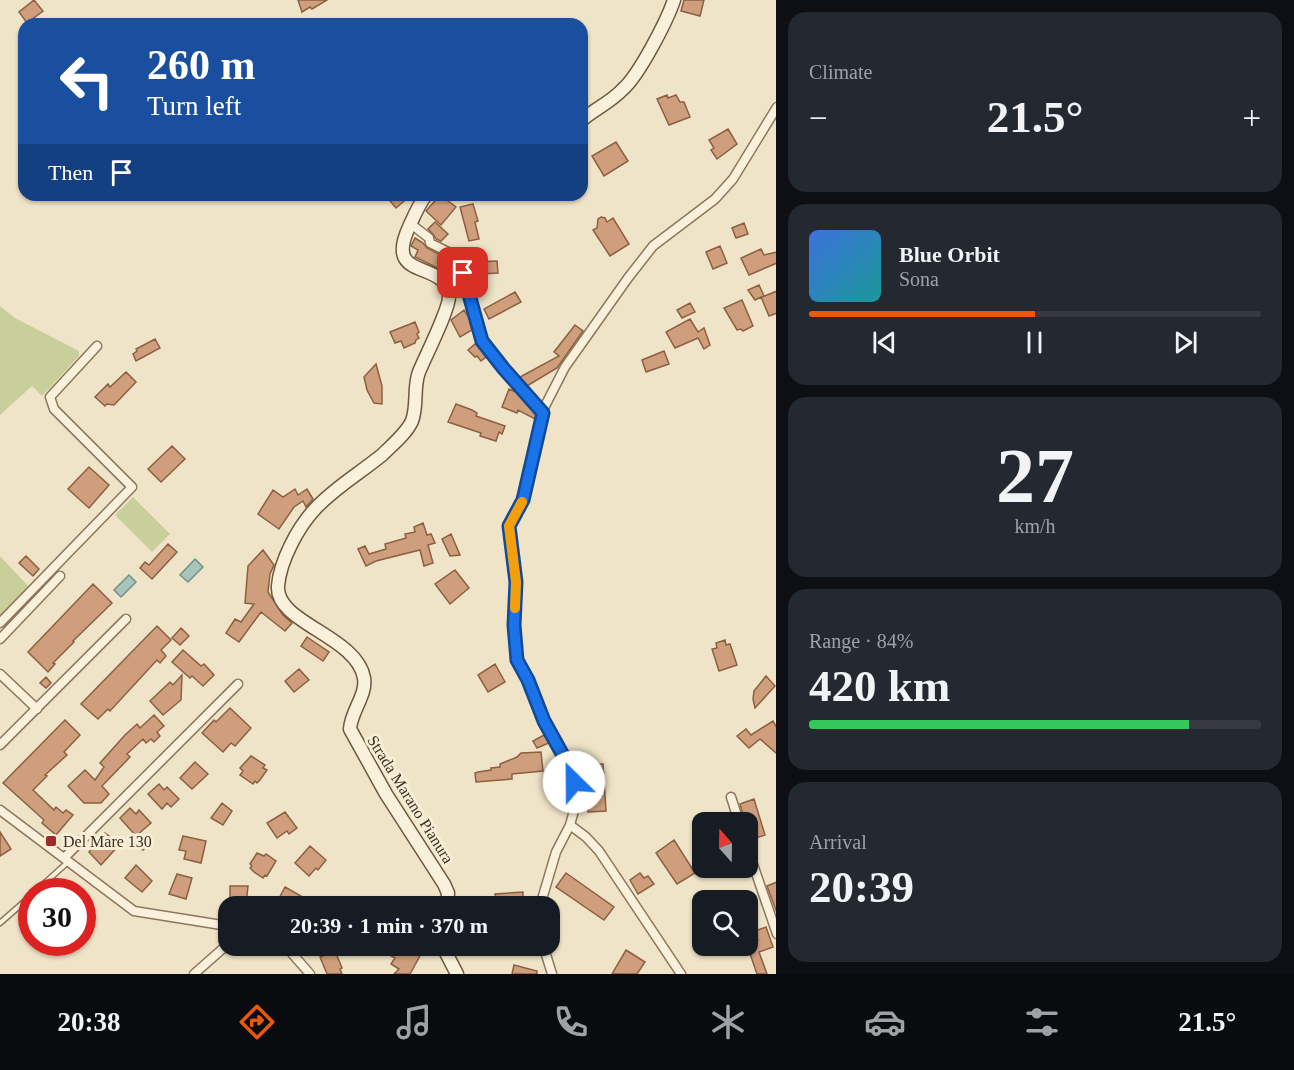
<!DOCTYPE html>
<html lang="en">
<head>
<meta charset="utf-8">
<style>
	body { margin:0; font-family:Georgia,serif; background:#242831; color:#f1f3f6; height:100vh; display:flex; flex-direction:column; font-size:22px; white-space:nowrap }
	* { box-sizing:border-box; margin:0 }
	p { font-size:20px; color:#9ea1a6 }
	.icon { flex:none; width:33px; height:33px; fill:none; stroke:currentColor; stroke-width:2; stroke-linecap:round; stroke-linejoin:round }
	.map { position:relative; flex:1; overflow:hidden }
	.details { display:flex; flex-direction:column; gap:12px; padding:12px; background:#0d0f14; width:518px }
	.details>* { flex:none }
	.hud { position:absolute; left:18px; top:18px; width:570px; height:183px; border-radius:18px; box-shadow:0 2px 4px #0004; background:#1a4fa0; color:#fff; overflow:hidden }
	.needle { width:39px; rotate:340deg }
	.buttons { position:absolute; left:692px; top:812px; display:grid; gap:12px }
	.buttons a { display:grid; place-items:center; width:66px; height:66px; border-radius:12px; background:#171b24; box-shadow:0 2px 4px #0004; font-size:30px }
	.speed { position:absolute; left:18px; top:878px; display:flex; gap:12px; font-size:30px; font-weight:700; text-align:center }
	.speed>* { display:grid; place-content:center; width:78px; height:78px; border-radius:50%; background:#171b24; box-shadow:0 2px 4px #0004; line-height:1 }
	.speed .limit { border:9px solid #d22; background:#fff; color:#111 }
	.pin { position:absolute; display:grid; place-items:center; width:51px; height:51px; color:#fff; margin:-26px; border-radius:12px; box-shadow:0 3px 9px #0006 }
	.me { position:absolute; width:66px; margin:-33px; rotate:337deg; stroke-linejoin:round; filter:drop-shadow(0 0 4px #0008) }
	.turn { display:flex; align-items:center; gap:21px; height:126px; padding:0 30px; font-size:27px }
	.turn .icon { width:78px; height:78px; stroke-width:2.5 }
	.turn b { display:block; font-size:42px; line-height:51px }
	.then { display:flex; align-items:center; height:57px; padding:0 30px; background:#0003; gap:12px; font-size:22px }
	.big { font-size:45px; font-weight:700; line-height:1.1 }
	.details .tile { flex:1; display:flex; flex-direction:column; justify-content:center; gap:9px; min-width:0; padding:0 21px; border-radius:18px; background:#242831 }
	.details .dial { align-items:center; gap:0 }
	.dial b { font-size:78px; line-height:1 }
	.song { display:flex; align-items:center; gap:18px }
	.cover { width:72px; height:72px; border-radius:9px; background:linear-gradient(135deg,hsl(220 70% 55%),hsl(180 70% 35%)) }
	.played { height:6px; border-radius:3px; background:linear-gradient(90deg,#ea580c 50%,#363941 50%) }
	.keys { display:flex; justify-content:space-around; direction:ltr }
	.heat { display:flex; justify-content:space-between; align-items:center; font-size:33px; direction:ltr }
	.charge { height:9px; border-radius:4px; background:linear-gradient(90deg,#34c759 84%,#363941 0) }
	.trip { position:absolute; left:218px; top:896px; width:342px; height:60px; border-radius:18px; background:#171b24; box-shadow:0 2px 4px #0004; font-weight:700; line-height:60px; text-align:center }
	.dock { display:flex; height:96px; justify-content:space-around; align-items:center; background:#090b0e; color:#9ea1a6 }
	.dock .icon { width:42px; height:42px }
	.dock .active { color:#ea580c }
	.dock b { font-size:27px; color:#f1f3f6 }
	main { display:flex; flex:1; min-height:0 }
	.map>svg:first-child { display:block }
</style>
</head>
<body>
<main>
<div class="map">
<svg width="777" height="974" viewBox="0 0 777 974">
	<rect width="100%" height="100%" fill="#f0e4c8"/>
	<!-- green -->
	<path fill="#c9cf9b" d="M0 306 15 318 79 351V356L42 396 32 386 0 415Z
		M133 497 170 534 152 552 115 515Z
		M0 556 29 587V590L0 621Z"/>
	<!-- water -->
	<path fill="#a9c4bc" stroke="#6f938a" stroke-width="1.5" d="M195 559 203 567 188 582 180 575Z
		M129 575 136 582 121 597 114 590Z"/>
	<!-- building -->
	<path fill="#cf9f7d" stroke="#8d5f41" stroke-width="1.5" d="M34 0 43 11 27 23 19 12Z
		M298 0H327L312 9 310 7 302 12Z
		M684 0H704L700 16 681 11Z
		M667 95 668 98 676 95 680 102H684L690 117 669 125 657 99Z
		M728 129 737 144 717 159 711 150 714 148 709 140Z
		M616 142 628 161 604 176 592 156Z
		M385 195H411L396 208Z
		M440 195 456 207 441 225 426 211Z
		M473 204 478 221 475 222 479 239 469 241 460 207Z
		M601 217 605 218 607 222 613 218 629 244 610 256 593 230 597 228 598 219Z
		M435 222 448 234 441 241 436 239 433 234 428 229Z
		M744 223 748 234 736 238 732 228Z
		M415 238 423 243 427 248 446 258 457 276 452 280 442 270 415 257 418 250 411 246Z
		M720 246 727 263 713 269 706 252Z
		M761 249 764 255 777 252V263L749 275 741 258Z
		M497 261 498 273 481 274V270H475V262Z
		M759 285 764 296 762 297 777 291V313L769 316 761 297 755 300 748 290Z
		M515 292 521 302 489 319 484 309Z
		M742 300 753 326 743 331 741 329 737 330 724 308Z
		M690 303 695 312 682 318 677 310Z
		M464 310 469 318 472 330 460 337 451 320Z
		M690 319 698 332 704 328 710 345 704 349 698 338 675 348 666 332Z
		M415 322 419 332 417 334 419 338 416 340 415 343 404 348 401 341 395 343 390 332Z
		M575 325 583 331 557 368 527 386 520 377 559 356 554 352Z
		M155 339 160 348 136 361 133 354 137 351 136 349Z
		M476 343 486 357 481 361 477 356 475 357 468 350Z
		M664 351 669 364 646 372 642 360Z
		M376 364 382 386V404L374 403 367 390 364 377Z
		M126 372 136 382 114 405 107 404 105 406 95 397 108 384 110 387Z
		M509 389 516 392 536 415 535 419 518 410 517 413 502 407Z
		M456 404 472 410 477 413 476 416 505 426 502 434 499 432 496 441 480 436 481 433 448 422Z
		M172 446 185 459 161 482 148 469Z
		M89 467 109 485 89 508 68 489Z
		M295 489 298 495 307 489 313 499 306 507 303 501 294 507 279 529 258 514 273 490 283 497Z
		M423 523 427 535 431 534 435 543 428 545 433 563 424 566 420 550 376 561 366 566 358 549 365 546 369 554 386 549 385 544 406 538 405 534 415 532 414 527Z
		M451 534 460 555 450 556 442 539Z
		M168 544 177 552 152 579 140 568 145 562 149 565Z
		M263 550 274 565 270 574 268 592 283 615 292 623 285 631 261 612 239 642 226 633 235 619 241 622 254 604 245 603 248 566Z
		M26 556 39 569 33 576 19 563Z
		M455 570 469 588 450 604 435 584Z
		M93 584 112 603 73 641 74 642 53 663 55 664 48 672 28 652Z
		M157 626 171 640 161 650 166 656 160 663 157 660 110 711 108 709 98 719 81 704Z
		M181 628 189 636 180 645 172 638Z
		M307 637 329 652 323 661 301 646Z
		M725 640 726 645 730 644 737 665 719 671 712 649 717 648 716 643Z
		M183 650 201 666 204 664 214 675 203 686 192 676 190 678 172 662Z
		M495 664 505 682 488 692 478 675Z
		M299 669 309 680 294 692 285 681Z
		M182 675 181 700 163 715 150 701 170 682 173 685Z
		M766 676 775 686 755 708 753 699 754 691Z
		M46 677 51 683 46 688 40 683Z
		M230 708 251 728 235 746 231 743 223 752 202 733 214 720 216 722Z
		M154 715 164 726 157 732 160 736 154 742 151 739 146 743 143 739 127 754 130 757 102 786 109 794 101 803H84L68 786 85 770 95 780 104 767 100 763 125 735 137 724 140 728Z
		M65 720 80 735 64 752 67 755 45 775 47 776 33 790 54 810 56 807 63 813 66 810 73 815 56 835 42 823 44 820 3 783Z
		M773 721 777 728V754L760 739 749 748 737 736 746 729 751 735Z
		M544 735 549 743 537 748 533 741Z
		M541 752 543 771 512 774V779L476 782 475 773 478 772 491 770V768L500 767V764L517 757 521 753Z
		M251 756 265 765 263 768 267 770 260 780 257 783 255 781 253 784 240 775 243 771 240 768Z
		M195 762 208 774 192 789 180 778Z
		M603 764 606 811 588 812 586 765Z
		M159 784 164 790 167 787 179 799 171 807 167 803 162 809 148 794Z
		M754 799 765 835 750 840 747 822H745L740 804Z
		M222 803 232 811 223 825 211 818Z
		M130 808 136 814 139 810 151 823 136 836 120 818Z
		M285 812 297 828 289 834 287 831 277 838 267 823Z
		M0 832 11 849 0 856Z
		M105 833 120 844 101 865 89 852Z
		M183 836 206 841 201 863 184 859 186 851 179 850Z
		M141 838 148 845 143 850 135 845Z
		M674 840 695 873 677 884 656 853Z
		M310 846 326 860 318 870 316 868 309 876 295 863Z
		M257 853 264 856 266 854 276 861 267 876 265 875 263 878 254 872 250 868 252 866 250 864Z
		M136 865 152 881 142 892 125 878Z
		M566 873 614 907 604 920 556 887Z
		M640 873 644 878 648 876 654 884 638 894 630 880Z
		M177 874 192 878 186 899 169 894Z
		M777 882V913L767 886Z
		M230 886H248L246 906H230Z
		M285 887 301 896 296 906H275Z
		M523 892V899L506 901V906H497L495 894Z
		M766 927 773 947 759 952 767 974H757L747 945 758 940 755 931Z
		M371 945H426L410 974H394L399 969 391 964 395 958Z
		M626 950 645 962 637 974H612Z
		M335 951 342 968 340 969 342 974H327L320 957Z
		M514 965 537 971V974H512Z"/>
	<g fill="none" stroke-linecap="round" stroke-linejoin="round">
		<!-- lane casing -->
		<g stroke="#8d765c" stroke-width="7">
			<path id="lane" d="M36 891 69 861
				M0 923 32 895"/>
		</g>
		<!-- street casing -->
		<g stroke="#8d765c" stroke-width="11">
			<path id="street" d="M411 224 429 238 430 243 450 253 463 273 482 341 504 369 543 413
				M0 623 132 487 54 409 50 397 97 346
				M0 639 60 576
				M0 674 37 709
				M0 745 126 619
				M731 797 739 822
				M0 810 134 911 228 926
				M570 825 586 837 599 851 681 974
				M747 847 777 934
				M64 858 238 684
				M540 906 556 852 570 825 576 803 574 782 570 768 544 721 528 680 517 660 514 625 516 582 509 526 523 500 544 408 565 367 628 278 653 246 715 199 733 179 777 107
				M281 945 289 950 310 974
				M543 945 552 974
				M194 974 228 944"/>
		</g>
		<!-- secondary casing -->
		<g stroke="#6f573f" stroke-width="15">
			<path id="secondary" d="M582 120C595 109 611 102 623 89 639 75 667 21 674 0
				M426 195C419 204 414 216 409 227 383 283 446 258 449 296 450 308 425 357 419 372 413 387 418 405 412 421 406 434 392 445 382 455 360 473 334 488 315 509 298 527 280 561 278 586 275 623 357 636 364 678 367 695 351 711 350 729L386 794 444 884 448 893 447 906
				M442 945 457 974"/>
		</g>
		<!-- lane -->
		<use href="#lane" stroke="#faf1dc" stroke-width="4"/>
		<!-- street -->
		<use href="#street" stroke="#faf1dc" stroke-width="8"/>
		<!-- secondary -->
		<use href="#secondary" stroke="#faf1dc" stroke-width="12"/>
	</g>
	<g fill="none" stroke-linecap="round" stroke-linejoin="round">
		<!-- route casing -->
		<g stroke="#114b97" stroke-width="15">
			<path id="route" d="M463 273 482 341 504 369 543 413 523 500 509 526 516 582 514 625 517 660 528 680 544 721 570 768 574 782"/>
		</g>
		<!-- route -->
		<use href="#route" stroke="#1a73e8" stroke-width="10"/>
		<!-- slow -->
		<path stroke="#f59e0b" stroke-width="10" d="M515 608 516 582 509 526 522 502"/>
	</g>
	<!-- markers -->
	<rect fill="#9e2a2b" stroke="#f7eed8" stroke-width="2" x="45" y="835" width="12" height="12" rx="3"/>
	<g text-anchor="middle" stroke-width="6" stroke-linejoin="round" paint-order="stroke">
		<!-- street labels -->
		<g font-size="16" fill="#3d2e20" stroke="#f7eed8">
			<text transform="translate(411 799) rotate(58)" y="6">Strada Marano Pianura</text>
		</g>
		<!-- poi labels -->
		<g font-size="16" fill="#3d2e20" stroke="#f7eed8" text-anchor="start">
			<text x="63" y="847">Del Mare 130</text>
		</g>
	</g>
</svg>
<div class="buttons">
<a><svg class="needle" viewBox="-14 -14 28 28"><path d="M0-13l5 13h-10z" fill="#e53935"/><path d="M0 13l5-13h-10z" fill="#9ea1a6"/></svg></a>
<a><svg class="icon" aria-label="search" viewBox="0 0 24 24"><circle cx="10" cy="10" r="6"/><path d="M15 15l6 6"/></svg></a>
</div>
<div class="speed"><div class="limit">30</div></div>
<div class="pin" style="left:463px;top:273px;background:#d93025"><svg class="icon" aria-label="arrive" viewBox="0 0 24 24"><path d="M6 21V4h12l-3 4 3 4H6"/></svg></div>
<svg class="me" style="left:574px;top:782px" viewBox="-20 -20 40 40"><circle r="19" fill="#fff"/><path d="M0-13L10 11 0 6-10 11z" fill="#1a73e8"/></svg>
<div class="trip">20:39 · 1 min · 370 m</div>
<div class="hud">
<div class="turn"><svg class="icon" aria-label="left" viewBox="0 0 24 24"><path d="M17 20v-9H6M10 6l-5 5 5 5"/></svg><div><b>260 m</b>Turn left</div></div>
<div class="then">Then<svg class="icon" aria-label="arrive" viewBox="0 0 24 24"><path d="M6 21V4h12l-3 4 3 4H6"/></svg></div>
</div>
</div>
<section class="details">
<div class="tile"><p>Climate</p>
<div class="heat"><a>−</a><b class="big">21.5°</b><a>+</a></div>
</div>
<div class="tile">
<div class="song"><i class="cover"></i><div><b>Blue Orbit</b><p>Sona</p></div></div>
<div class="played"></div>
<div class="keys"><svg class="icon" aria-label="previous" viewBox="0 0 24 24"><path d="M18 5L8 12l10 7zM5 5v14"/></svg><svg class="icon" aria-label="pause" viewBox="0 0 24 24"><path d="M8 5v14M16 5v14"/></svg><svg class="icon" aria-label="next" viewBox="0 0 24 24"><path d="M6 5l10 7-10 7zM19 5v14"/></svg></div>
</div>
<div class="tile dial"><b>27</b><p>km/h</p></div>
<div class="tile"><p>Range · 84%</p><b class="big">420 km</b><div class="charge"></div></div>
<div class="tile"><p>Arrival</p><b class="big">20:39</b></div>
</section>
</main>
<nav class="dock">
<b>20:38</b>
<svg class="icon active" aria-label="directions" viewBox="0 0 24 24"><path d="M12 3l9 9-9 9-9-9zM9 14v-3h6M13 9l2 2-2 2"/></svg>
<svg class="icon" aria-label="music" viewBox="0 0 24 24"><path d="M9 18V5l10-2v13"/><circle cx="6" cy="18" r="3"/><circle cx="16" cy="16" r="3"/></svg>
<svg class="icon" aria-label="phone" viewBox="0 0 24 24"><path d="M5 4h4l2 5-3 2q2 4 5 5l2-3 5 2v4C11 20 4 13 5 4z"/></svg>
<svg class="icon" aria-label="climate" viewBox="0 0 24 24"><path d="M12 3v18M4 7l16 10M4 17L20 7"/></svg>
<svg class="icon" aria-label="car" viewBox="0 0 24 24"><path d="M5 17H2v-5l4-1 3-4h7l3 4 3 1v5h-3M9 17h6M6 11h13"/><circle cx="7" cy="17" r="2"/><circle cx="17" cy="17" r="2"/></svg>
<svg class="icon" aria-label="filters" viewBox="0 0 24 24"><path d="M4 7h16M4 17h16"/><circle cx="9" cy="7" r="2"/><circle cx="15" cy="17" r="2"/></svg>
<b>21.5°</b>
</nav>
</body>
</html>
